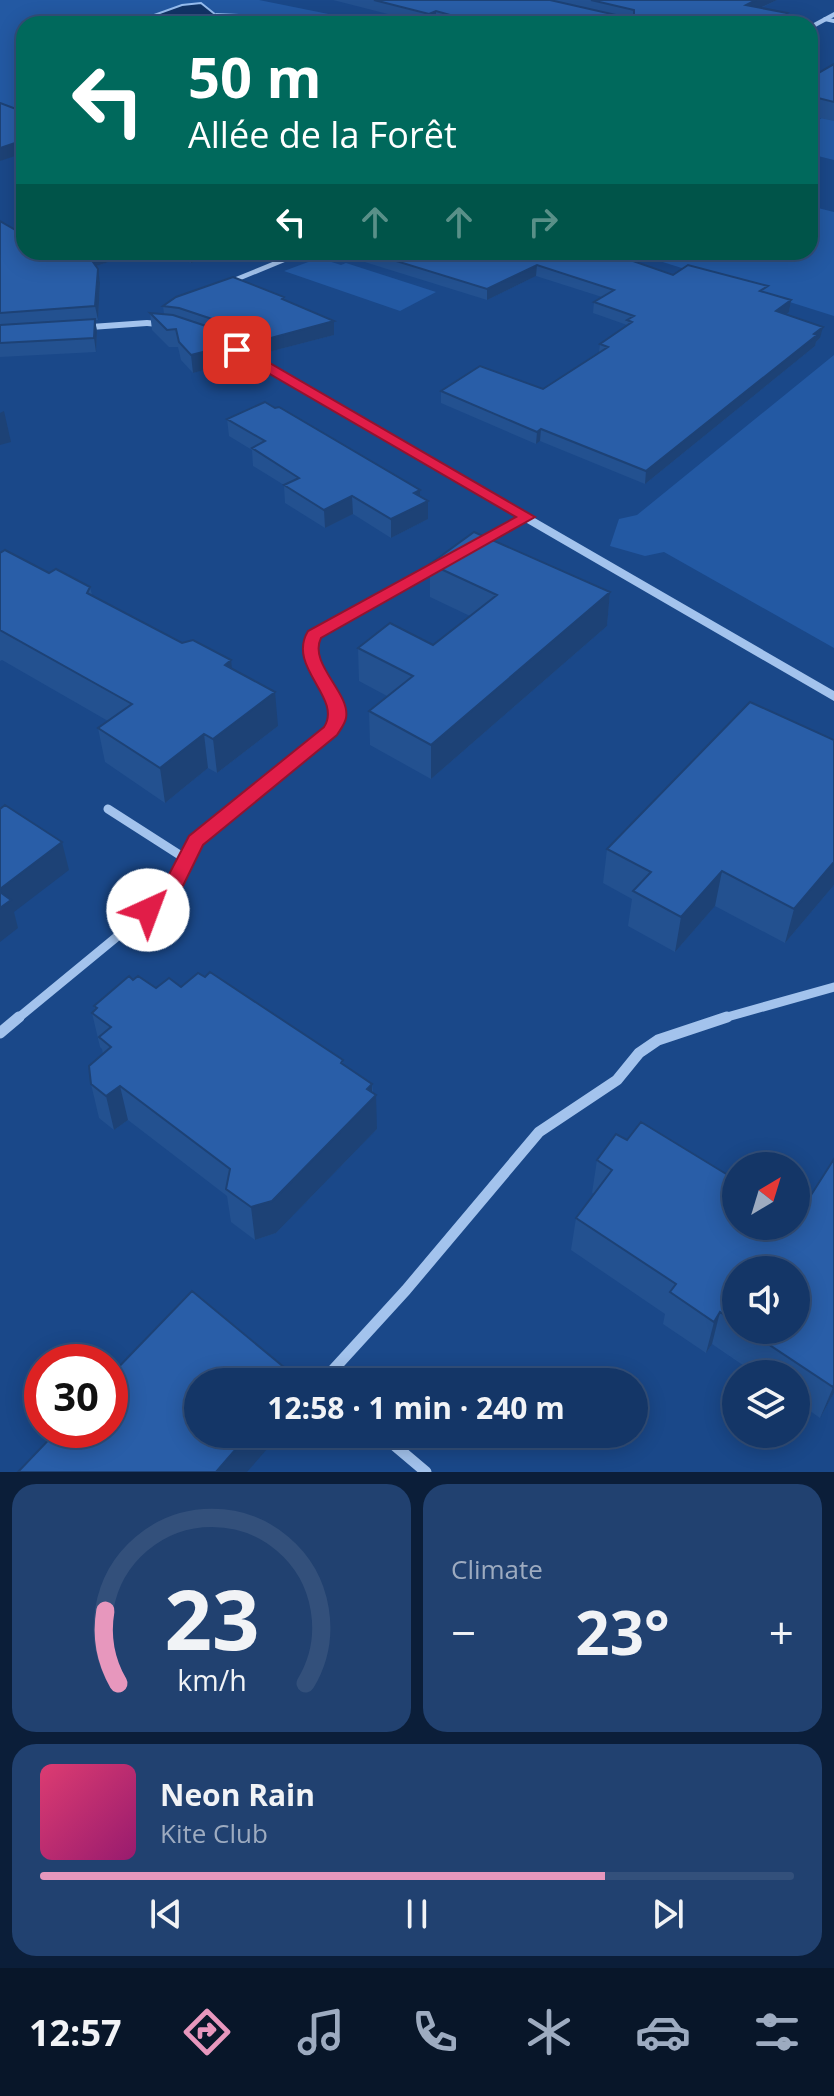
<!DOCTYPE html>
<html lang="en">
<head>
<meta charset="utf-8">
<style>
	body { margin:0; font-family:"Open Sans",sans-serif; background:#214170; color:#f1f3f6; height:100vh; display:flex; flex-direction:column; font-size:30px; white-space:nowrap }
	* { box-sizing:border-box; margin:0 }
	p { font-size:26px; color:#9dabc0 }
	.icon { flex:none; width:44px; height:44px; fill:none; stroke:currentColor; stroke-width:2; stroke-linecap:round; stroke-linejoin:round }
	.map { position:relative; height:1472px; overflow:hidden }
	.details { display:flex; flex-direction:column; gap:12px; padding:12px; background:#0b1e39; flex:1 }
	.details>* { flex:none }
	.guide { position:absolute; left:16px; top:16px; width:802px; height:244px; border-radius:24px; box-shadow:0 4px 20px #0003,0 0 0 2px #33507b; background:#00695c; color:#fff; overflow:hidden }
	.needle { width:52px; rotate:38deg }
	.tools { position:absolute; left:722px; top:1152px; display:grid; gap:16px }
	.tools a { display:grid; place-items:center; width:88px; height:88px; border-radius:50%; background:#143667; box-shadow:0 4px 20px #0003,0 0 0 2px #33507b; font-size:40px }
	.speed { position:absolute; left:24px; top:1344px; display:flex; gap:16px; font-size:40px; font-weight:700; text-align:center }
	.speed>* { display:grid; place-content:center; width:104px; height:104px; border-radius:50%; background:#143667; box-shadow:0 4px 20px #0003,0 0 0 2px #33507b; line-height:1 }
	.speed .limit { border:12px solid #d22; background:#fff; color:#111 }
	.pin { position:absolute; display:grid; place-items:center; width:68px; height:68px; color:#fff; margin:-34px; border-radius:16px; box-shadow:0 4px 12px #0006 }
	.me { position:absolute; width:88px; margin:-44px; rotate:43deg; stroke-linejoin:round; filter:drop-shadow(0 0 6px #0008) }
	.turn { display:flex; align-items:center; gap:28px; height:168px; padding:0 40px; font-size:36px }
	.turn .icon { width:104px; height:104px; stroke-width:2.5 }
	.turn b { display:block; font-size:56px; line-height:68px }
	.lanes { display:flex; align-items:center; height:76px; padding:0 40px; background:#0003; justify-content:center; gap:40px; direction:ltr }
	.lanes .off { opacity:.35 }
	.big { font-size:60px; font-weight:700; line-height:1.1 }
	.details .widget { flex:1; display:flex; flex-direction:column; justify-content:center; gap:12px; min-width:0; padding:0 28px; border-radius:24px; background:#214170 }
	.details .dial { align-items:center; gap:0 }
	.dial svg { height:208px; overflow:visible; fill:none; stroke:#33507b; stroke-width:7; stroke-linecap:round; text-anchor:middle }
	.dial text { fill:#f1f3f6; stroke:none }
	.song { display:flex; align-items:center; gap:24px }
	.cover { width:96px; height:96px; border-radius:12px; background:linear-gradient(135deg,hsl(340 70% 55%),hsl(320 70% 35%)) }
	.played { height:8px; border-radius:4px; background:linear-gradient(90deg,#e797bd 75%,#33507b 75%) }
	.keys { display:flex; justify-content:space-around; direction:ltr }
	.heat { display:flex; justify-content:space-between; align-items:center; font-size:44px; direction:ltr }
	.details .tiles { flex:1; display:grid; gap:12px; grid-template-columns:1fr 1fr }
	.widget:last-child { grid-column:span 2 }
	.trip { position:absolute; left:184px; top:1368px; width:464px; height:80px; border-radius:40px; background:#143667; box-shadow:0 4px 20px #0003,0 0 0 2px #33507b; font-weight:700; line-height:80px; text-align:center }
	.dock { display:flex; height:128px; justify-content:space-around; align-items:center; background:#081629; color:#9dabc0 }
	.dock .icon { width:56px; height:56px }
	.dock .selected { color:#e797bd }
	.dock b { font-size:36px; color:#f1f3f6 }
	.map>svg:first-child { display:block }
</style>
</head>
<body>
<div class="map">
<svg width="834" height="1472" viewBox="0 0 834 1472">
	<rect width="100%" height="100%" fill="#1a4889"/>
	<!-- green -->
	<path fill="#2359a3" d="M0 0H259L378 24H24V125L0 115Z
		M834 109V160L810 154V123L816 122Z
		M810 206 834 212V316L631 252H810Z
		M319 258 341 265 346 263 436 292 400 311 284 271Z
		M834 355V648L664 552 645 556 610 546 619 519 637 515Z"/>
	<!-- water -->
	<path fill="#113467" stroke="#96bdef" stroke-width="2" d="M201 3 216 15 181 24H129L182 5Z"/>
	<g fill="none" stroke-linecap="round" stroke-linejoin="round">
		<!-- stream -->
		<path fill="#96bdef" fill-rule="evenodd" d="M216 13 239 14 250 24H244L236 17 214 16Z"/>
		<!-- minor-far3 -->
		<path stroke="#a3c3ed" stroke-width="4" d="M825 19 834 21"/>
		<!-- minor-far2 -->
		<path stroke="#a3c3ed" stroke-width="7" d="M479 543 528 517
			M315 664 311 647 314 634 439 565"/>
		<!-- minor-far1 -->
		<path stroke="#a3c3ed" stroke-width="9" d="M108 809 186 859
			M17 1019 170 893 196 841 330 731C341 704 324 687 314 662
			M720 1019 834 987"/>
		<!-- minor -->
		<path stroke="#a3c3ed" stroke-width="11" d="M0 1033 19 1017
			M322 1382 406 1290 539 1132 617 1080 639 1053 658 1040 727 1017
			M381 1434 426 1472"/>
		<!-- tertiary -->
		<path fill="#a3c3ed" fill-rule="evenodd" d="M834 12V17L810 30V25Z
			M297 252H309L224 287 216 285Z
			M147 320 168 322 173 325 168 328 147 326 77 331 72 328 77 325Z
			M222 342H230L834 691V701L222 346Z"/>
	</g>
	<!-- wall -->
	<path fill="#235190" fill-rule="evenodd" d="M333 0H777L761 8 787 13 785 24H443L436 22 427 24Z
		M834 64V121L810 116V78Z
		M0 221 24 252H139L96 266 100 283 98 320H95L97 332 96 352 0 357Z
		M165 252H217L191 263Z
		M342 252H607L673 275 767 293 791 300 789 312 785 314 820 338 816 342 815 346 645 484 540 441 536 444 441 403V391L543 389 599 352 600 344 627 325 593 313 594 302 602 297 536 276 487 300 342 255Z
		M284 300 334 335 257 355 239 345 240 360 193 373 181 360 178 347H169L152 330 150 313 164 314 163 306Z
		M227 419 420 490V496L428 519 391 538 353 514 325 528 285 503 284 485 253 466 252 450 229 436Z
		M0 553 49 573 90 587 92 595 232 669 278 726 217 773 208 768 165 803 105 762 98 728 108 721 2 660 0 661Z
		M430 564 610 592 607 626 431 779 370 745 369 711 387 696 359 681 358 648 433 645 470 616 430 597Z
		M607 849 834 885 785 943 715 906 675 952 628 926 632 899 603 883Z
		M133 980 156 988 181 987 343 1060V1065L372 1084 377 1129 276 1233 255 1240 231 1222 227 1196 128 1120 114 1130 99 1118 91 1084 103 1054 102 1049 100 1047 92 1013 95 1010 94 1006Z
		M627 1140 796 1226 834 1393 820 1418 796 1401V1374H756L712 1344 706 1353 663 1324 665 1314 571 1250 576 1218 594 1194 592 1193 597 1160ZM736 1270 796 1330H736Z"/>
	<!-- shaded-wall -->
	<path fill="#1d4276" d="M756 0H777L745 15 746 5Z
		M436 11V22L429 24V14Z
		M787 13 785 24H766Z
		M24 140V153L0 161V148Z
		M97 252H139L90 268 88 255Z
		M190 252H217L191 263Z
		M537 265 536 276 487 300V289Z
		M98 269 100 283 98 320 95 306Z
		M791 300 789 312 774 323 776 311Z
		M95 319 97 332 96 352 94 338Z
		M334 321V335L257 355 256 342Z
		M823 327 820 338 816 342 815 346 645 484 646 471Z
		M239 343 240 360 193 373 191 355Z
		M4 411 11 442 0 445V413Z
		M541 429 540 441 536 444 537 432Z
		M420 490V505L428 501V519L391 538V519L414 493Z
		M352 496 353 514 325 528 324 510Z
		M610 592 607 626 431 779V745Z
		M231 660 235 694 225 665Z
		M275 692 278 726 217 773 213 739Z
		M204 734 208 768 165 803 160 768Z
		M62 842 69 870 14 912 18 928 0 942V889Z
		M834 862V885L785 943 794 909Z
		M722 871 715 906 675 952 681 917Z
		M372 1084V1099L376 1095 377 1129 276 1233 255 1240 251 1207Z
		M120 1086 128 1120 114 1130 106 1096Z
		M720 1312 712 1344 706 1353 714 1322Z
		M834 1385V1393L820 1418Z
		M249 1434H280L247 1472H216Z"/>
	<!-- building -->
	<path fill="#295ea8" stroke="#1d4276" stroke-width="2" d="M374 0H550L629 18 634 16V10L591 0H756L746 5 787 13 766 24H480L467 22 465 19 436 11 429 14Z
		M834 64V102L810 96V78Z
		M0 103 24 112V140L0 148Z
		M0 221 24 235V252H97L88 255 98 269 95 306 0 313Z
		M367 252H607L673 275 688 265 768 286 760 291 791 300 776 311 823 327 814 334 817 335 646 471 541 429 537 432 441 391 480 366 543 389 608 347 600 344 632 322 627 320 634 316 594 302 614 290 537 265 487 289Z
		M233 277 284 297 282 299 334 321 256 342 221 322 179 308 163 306 176 297Z
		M150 313 173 315 212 328 239 343 191 355 179 342 176 329 167 330Z
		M95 319 94 338 0 343V325Z
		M265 402 275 408 279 407 420 490 414 493 428 501 391 519 352 496 324 510 284 485 299 478 252 448 265 441 227 419Z
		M474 532 610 592 431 745 369 711 413 676 358 648 390 623 433 645 497 595 430 564Z
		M5 550 49 573 56 569 90 587 87 593 182 643 193 640 231 660 225 665 275 692 213 739 204 734 160 768 98 728 132 704 0 630V553Z
		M750 702 834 740V862L794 909 722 871 681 917 633 891 651 872 607 849Z
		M5 805 62 842 0 889V809Z
		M0 892 11 900 0 908Z
		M210 972 343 1060 341 1063 372 1084 367 1089 376 1095 272 1201 251 1207 226 1189 230 1169 120 1086 106 1096 91 1084 89 1066 111 1047 99 1037 111 1027 92 1013 97 1008 94 1006 129 976 133 980 138 976 156 988 169 978 181 987 198 973 205 977Z
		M641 1122 736 1180V1226H796V1200L804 1206 834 1159V1385L833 1387 747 1330H796V1270H736V1323L720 1312 714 1322 670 1292 676 1284 576 1218 612 1170 597 1160 616 1134 627 1140Z
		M192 1291 297 1378 294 1382H198V1434H249L216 1472H18L58 1430H110V1376Z"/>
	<!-- route -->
	<path fill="#e11d48" stroke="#92132f" stroke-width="2" d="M232 347H242L535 517 321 638C308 664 351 693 346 718 345 724 340 730 337 735L203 845 177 898 148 918 141 916 138 910 162 888 189 836 324 727C343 698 286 667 308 631L516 517 232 352Z"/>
</svg>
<div class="tools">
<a><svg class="needle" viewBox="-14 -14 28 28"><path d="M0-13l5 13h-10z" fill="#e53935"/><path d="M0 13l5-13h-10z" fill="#9dabc0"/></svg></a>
<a><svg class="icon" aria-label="sound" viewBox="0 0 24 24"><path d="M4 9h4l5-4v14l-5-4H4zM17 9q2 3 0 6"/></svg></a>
<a><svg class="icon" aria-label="layers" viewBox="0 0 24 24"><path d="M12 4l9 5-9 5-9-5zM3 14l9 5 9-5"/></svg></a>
</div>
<div class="speed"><div class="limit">30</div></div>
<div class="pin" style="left:237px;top:350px;background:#d93025"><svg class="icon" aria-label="arrive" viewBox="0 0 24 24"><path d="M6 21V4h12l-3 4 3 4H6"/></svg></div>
<svg class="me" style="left:148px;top:910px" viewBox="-20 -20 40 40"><circle r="19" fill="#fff"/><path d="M0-13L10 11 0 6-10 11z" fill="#e11d48"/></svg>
<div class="trip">12:58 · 1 min · 240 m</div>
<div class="guide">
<div class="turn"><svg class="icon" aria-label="left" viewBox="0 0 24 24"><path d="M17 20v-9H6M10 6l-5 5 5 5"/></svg><div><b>50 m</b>Allée de la Forêt</div></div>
<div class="lanes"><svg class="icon" aria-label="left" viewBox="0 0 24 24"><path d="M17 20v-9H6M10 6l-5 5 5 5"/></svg><svg class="icon off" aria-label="ahead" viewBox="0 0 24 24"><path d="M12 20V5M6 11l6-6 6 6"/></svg><svg class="icon off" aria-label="ahead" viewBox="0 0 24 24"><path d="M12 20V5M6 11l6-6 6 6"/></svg><svg class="icon off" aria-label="right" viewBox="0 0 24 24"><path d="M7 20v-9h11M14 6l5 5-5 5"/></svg></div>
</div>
</div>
<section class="details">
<div class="tiles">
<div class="widget dial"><svg viewBox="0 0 100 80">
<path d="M14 69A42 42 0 1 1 86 69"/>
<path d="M14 69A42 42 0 0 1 9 41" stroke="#e797bd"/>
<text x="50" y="56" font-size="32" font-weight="700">23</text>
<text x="50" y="72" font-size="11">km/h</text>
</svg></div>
<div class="widget"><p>Climate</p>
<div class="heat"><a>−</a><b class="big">23°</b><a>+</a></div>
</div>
<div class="widget">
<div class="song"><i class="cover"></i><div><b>Neon Rain</b><p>Kite Club</p></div></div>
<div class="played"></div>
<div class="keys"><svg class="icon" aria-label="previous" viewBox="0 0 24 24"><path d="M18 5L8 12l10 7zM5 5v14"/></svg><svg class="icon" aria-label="pause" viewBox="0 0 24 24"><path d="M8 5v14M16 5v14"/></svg><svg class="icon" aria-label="next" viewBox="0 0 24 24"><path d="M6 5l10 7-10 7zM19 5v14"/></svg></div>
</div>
</div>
</section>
<nav class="dock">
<b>12:57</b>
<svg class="icon selected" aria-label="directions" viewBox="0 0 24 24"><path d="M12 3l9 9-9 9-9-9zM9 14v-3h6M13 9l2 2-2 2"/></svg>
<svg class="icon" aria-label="music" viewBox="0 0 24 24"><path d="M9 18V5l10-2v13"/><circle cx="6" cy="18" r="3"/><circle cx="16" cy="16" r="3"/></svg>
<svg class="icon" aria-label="phone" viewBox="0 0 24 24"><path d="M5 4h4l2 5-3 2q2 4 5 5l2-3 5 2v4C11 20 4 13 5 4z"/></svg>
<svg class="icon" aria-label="climate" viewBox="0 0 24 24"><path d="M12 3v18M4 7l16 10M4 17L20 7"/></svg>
<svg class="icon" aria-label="car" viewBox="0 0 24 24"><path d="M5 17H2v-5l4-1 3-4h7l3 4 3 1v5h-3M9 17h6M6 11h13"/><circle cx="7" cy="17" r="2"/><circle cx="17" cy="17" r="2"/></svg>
<svg class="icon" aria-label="filters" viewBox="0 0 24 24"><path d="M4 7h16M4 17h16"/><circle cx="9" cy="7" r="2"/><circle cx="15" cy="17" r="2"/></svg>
</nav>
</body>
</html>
